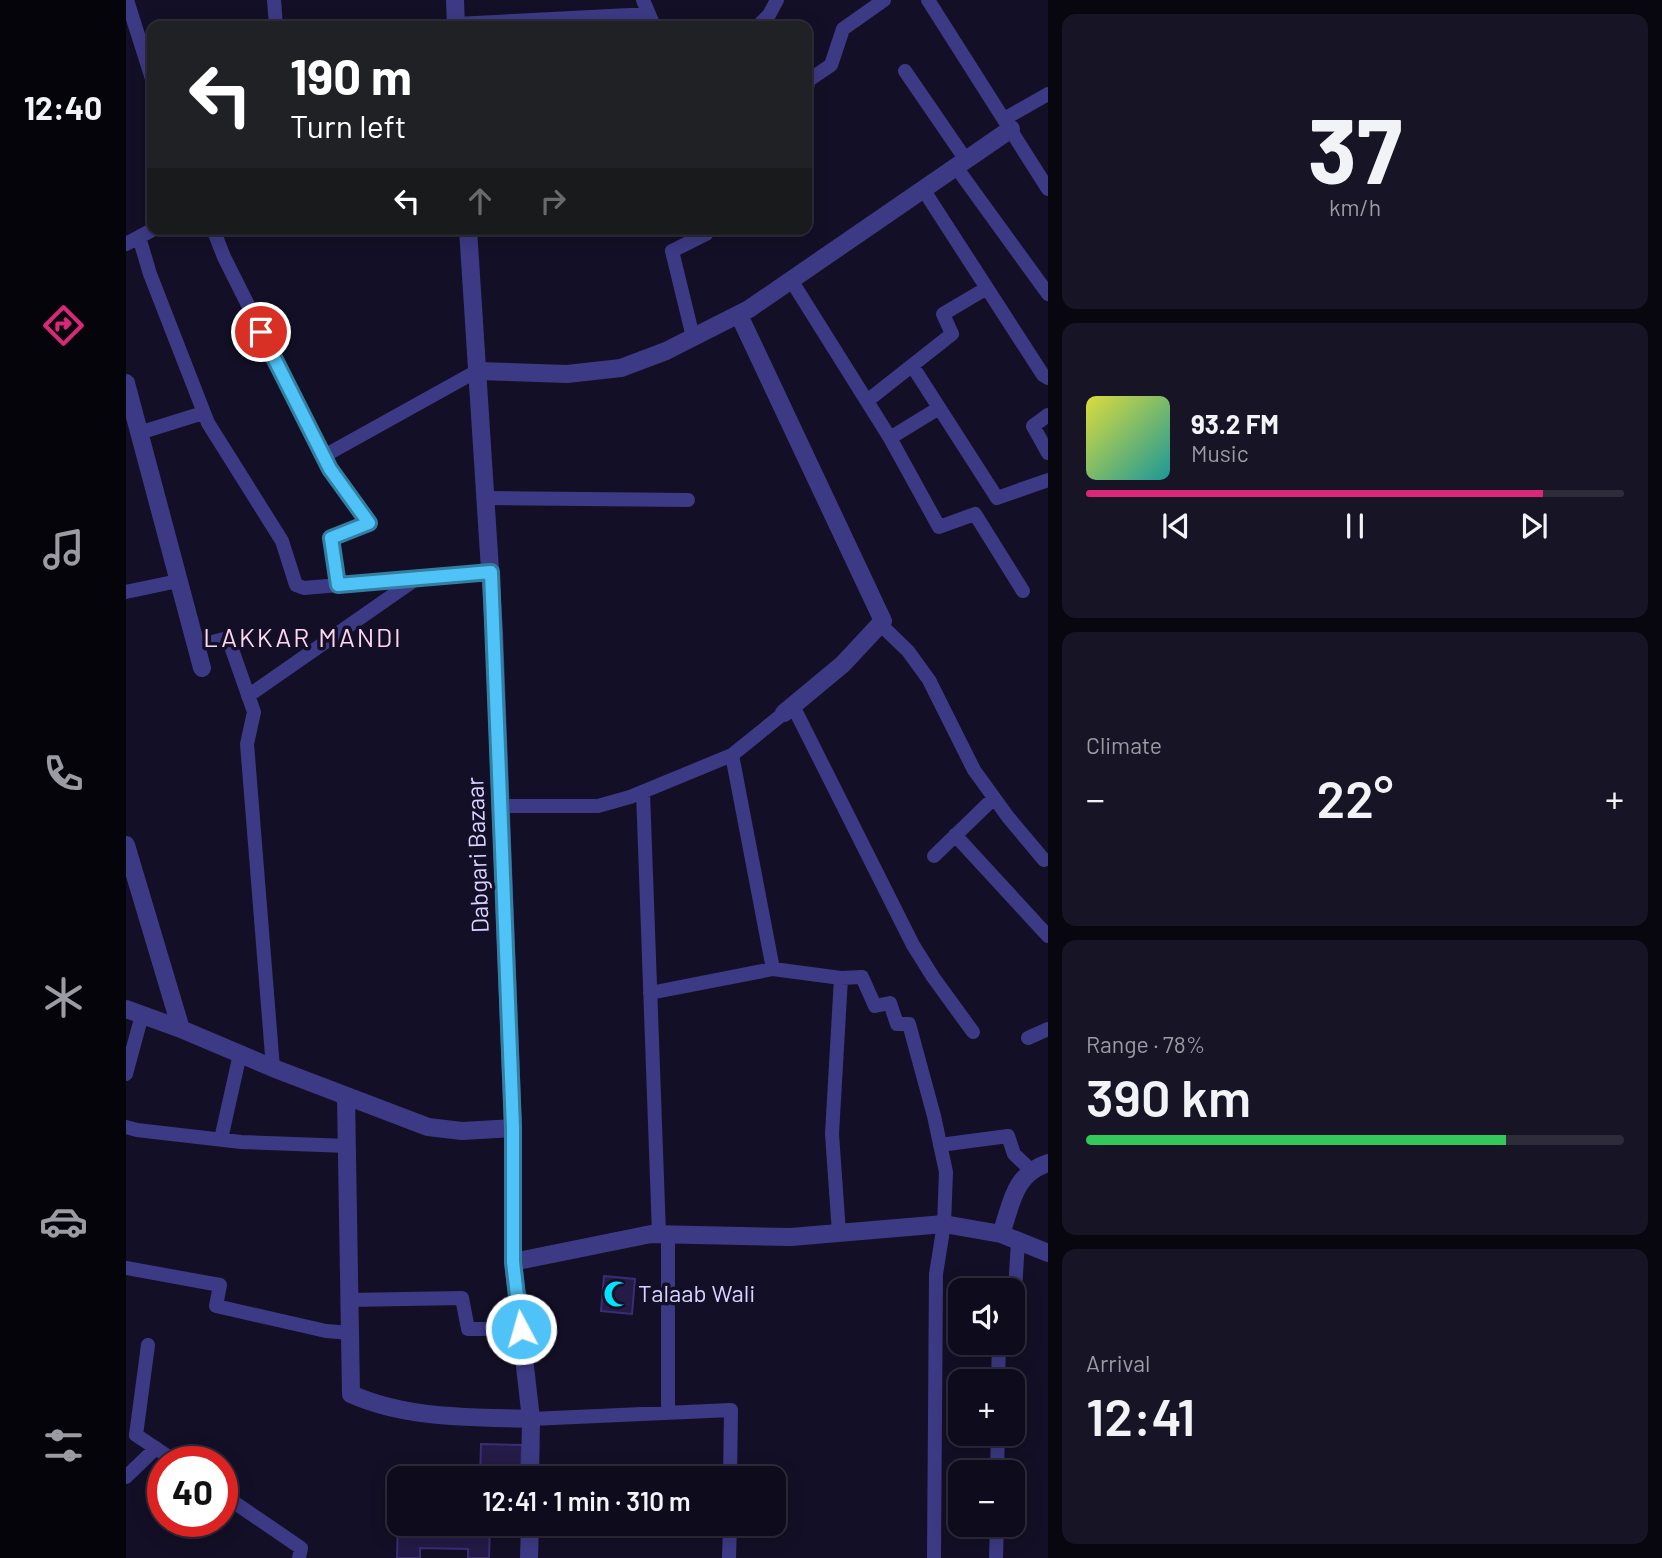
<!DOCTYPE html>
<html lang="en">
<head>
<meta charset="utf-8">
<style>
	body { margin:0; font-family:Barlow,sans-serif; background:#171425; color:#f1f3f6; height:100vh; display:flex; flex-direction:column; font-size:26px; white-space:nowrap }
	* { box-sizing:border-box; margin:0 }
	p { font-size:23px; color:#9b9ba3 }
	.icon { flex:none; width:38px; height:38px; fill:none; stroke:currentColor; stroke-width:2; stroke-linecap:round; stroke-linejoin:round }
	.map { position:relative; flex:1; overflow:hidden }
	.sheet { display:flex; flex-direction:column; gap:14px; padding:14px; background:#08060f; width:614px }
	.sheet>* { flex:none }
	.hud { position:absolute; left:21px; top:21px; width:665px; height:214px; border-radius:14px; box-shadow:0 4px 18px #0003,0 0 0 2px #2e2b3b; background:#202124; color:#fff; overflow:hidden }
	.fabs { position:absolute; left:822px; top:1278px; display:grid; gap:14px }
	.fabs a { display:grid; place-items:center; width:77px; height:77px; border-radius:14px; background:#0e0b1c; box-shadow:0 4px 18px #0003,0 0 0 2px #2e2b3b; font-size:35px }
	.speed { position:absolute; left:21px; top:1446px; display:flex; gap:14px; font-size:35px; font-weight:700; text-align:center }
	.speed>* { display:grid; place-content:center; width:91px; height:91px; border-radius:50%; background:#0e0b1c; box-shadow:0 4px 18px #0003,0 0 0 2px #2e2b3b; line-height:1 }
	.speed .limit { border:10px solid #d22; background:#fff; color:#111 }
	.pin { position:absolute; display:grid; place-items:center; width:60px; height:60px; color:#fff; margin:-30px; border:4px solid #fff; border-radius:50%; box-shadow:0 2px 7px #0007 }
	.me { position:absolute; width:77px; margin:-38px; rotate:354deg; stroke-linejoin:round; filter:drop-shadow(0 0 5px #0008) }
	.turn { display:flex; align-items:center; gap:24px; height:147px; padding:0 28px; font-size:32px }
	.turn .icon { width:91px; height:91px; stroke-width:2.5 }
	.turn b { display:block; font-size:49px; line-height:60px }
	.lanes { display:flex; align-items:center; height:66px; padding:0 28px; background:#0003; justify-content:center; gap:35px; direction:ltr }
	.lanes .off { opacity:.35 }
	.big { font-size:52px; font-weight:600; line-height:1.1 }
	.sheet .widget { flex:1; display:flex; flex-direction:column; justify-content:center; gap:10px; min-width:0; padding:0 24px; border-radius:14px; background:#171425 }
	.sheet .dial { align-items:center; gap:0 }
	.dial b { font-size:91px; line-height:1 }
	.song { display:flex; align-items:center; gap:21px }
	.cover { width:84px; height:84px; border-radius:10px; background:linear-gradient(135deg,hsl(60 70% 55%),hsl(180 70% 35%)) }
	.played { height:7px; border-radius:4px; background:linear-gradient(90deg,#db2777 85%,#2e2b3b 85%) }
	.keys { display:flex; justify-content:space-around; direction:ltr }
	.heat { display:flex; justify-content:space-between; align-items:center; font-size:38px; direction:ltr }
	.charge { height:10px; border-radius:5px; background:linear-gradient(90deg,#34c759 78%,#2e2b3b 0) }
	.trip { position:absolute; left:261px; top:1466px; width:399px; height:70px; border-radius:14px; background:#0e0b1c; box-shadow:0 4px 18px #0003,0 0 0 2px #2e2b3b; font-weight:600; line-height:70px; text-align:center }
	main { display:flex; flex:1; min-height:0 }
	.menu { display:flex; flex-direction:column; width:126px; justify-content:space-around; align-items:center; background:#06040b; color:#9b9ba3 }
	.menu .icon { width:49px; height:49px }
	.menu .selected { color:#db2777 }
	.menu b { font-size:32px; color:#f1f3f6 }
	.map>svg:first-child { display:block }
</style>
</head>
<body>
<main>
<nav class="menu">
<b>12:40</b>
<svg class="icon selected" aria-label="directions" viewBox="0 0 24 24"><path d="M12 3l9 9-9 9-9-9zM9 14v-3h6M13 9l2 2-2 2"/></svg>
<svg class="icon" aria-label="music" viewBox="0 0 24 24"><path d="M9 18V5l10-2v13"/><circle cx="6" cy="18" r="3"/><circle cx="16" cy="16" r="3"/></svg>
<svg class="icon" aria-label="phone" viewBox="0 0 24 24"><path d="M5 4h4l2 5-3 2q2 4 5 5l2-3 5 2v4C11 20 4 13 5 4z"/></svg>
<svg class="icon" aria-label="climate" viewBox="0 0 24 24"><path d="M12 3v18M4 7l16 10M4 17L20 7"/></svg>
<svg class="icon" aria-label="car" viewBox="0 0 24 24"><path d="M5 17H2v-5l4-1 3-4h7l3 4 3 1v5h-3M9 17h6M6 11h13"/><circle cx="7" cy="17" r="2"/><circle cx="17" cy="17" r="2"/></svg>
<svg class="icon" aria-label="filters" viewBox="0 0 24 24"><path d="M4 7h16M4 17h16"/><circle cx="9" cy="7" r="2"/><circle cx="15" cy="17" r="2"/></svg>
</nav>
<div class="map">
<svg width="922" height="1558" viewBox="0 0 922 1558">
	<rect width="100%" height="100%" fill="#130f26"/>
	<!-- building -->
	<path fill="#241b47" stroke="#3b2d73" stroke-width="2" d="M478 1276 509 1279 506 1314 475 1311Z
		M355 1444 396 1445 395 1479H354Z
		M272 1520 273 1524H364L363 1558H342V1549L294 1548V1558H271Z"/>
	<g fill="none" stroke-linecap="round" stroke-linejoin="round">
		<!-- service -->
		<path stroke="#3d3a85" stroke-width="14" d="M1 0 26 79
			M148 0 150 26
			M517 0 528 26
			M802 0 922 189
			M330 24 523 14
			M632 26 643 15 651 0
			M779 71 840 160
			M681 87 683 80 705 65 717 29 758 0
			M878 119 922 94
			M830 167 922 294
			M797 189 917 375 922 378
			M87 229 98 257 204 469 243 523 205 538 212 585
			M13 237 24 274 82 423 156 541 170 585 178 588 364 572
			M0 244 28 229
			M665 280 764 438 813 527 849 514 897 591
			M567 337 546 251 580 234 579 229
			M787 367 871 498 922 480
			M741 401 826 334 817 314 861 288
			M922 415 907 426 922 453
			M13 433 77 413
			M764 438 813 408
			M198 456 351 371
			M360 498 562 500
			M0 592 52 581
			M754 624 782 651 803 680 848 770 882 817 918 860
			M70 646 102 638 128 712 121 744 147 1068
			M122 696 290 579
			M667 706 787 945 807 977 847 1032
			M606 755 647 969
			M517 792 533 1234
			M374 806H472L504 797 606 755 658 713
			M829 835 922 936
			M808 856 868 798
			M524 993 647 969 715 978 736 977 749 1006 764 1003 771 1024H783L808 1116 820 1172 818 1224 810 1274 808 1558
			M902 1038 922 1029
			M0 1074 16 1015
			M0 1127 11 1130 115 1142 222 1146
			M95 1139 114 1054
			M814 1145 882 1136 888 1154 906 1171
			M713 1233 706 1134 715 978
			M0 1268 94 1285 90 1306 200 1331 224 1333
			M887 1291H889L892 1241
			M223 1300 336 1298 342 1329H395
			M22 1345 10 1435 49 1461
			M872 1381 873 1342
			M542 1412V1234
			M405 1419 605 1410 604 1479
			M871 1472 872 1433
			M0 1477 30 1448
			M96 1494 175 1548 173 1558
			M603 1558 604 1524
			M870 1558 871 1524"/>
		<!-- minor -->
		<path stroke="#3d3a85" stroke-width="18" d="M613 315 757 621 717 664 658 713
			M351 371 441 374 495 368 540 351 623 309 885 129
			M0 383 76 668
			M0 845 55 1029
			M0 1009 55 1029 147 1068 302 1127 336 1131 387 1128
			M220 1096 225 1394C280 1419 346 1417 405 1419
			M875 1234C886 1203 887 1175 922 1163
			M387 1262 525 1234 665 1237 818 1224 875 1234 922 1253"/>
		<!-- tertiary -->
		<path stroke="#3d3a85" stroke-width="18" d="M329 0 330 26
			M342 229 368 632 387 1128V1262L405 1419 404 1479
			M403 1558 404 1524"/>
	</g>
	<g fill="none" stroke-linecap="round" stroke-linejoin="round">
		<!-- route casing -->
		<g stroke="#337fa1" stroke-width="18">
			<path id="route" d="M135 332 204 469 243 523 205 538 212 585 365 572 387 1128V1262L395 1329"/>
		</g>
		<!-- route -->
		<use href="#route" stroke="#4fc3f7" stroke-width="12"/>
	</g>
	<!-- icons -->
	<defs>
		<g id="mosque-bare" transform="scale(2.1)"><path d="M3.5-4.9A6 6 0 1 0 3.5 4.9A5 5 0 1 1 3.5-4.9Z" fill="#00e5ff" stroke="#130f26" stroke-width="2.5" paint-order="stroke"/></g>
	</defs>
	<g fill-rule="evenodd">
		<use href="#mosque-bare" x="491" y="1294"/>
	</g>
	<g text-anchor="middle" stroke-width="7" stroke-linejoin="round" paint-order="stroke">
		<!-- street labels -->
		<g font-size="24" fill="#d9d4ff" stroke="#130f26">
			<text transform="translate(352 855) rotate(-92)" y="8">Dabgari Bazaar</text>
		</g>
		<!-- poi labels -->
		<g font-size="24" fill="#d9d4ff" stroke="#130f26" text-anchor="start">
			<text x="512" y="1302">Talaab Wali</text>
		</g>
		<!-- neighbourhood labels -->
		<g font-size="26" letter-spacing="2" fill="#ffd6f0" stroke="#130f26">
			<text x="177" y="647">LAKKAR MANDI</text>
		</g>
	</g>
</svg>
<div class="fabs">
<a><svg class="icon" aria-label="sound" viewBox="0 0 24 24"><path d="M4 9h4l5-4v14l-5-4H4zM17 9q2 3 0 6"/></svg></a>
<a>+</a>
<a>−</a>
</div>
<div class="speed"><div class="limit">40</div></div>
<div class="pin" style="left:135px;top:332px;background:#d93025"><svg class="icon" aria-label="arrive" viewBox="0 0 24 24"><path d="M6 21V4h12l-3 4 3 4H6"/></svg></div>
<svg class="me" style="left:395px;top:1329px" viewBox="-20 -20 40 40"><circle r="17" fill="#4fc3f7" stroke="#fff" stroke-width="3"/><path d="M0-11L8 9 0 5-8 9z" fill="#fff"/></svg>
<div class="trip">12:41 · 1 min · 310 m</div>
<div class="hud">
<div class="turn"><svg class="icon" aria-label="left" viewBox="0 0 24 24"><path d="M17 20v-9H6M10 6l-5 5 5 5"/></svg><div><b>190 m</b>Turn left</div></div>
<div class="lanes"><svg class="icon" aria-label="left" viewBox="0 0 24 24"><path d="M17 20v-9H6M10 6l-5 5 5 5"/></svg><svg class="icon off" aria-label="ahead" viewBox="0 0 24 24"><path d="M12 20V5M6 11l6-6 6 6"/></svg><svg class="icon off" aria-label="right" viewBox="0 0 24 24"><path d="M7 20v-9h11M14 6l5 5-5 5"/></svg></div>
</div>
</div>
<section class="sheet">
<div class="widget dial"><b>37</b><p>km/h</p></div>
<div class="widget">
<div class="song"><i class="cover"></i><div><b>93.2 FM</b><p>Music</p></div></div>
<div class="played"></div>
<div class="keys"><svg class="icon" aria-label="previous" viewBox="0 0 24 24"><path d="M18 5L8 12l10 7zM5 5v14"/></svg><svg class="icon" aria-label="pause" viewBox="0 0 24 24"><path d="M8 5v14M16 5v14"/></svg><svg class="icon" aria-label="next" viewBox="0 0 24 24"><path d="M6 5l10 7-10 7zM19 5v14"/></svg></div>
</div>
<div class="widget"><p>Climate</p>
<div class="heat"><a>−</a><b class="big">22°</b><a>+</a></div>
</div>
<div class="widget"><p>Range · 78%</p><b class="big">390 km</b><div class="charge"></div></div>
<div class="widget"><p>Arrival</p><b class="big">12:41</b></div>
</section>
</main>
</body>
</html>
